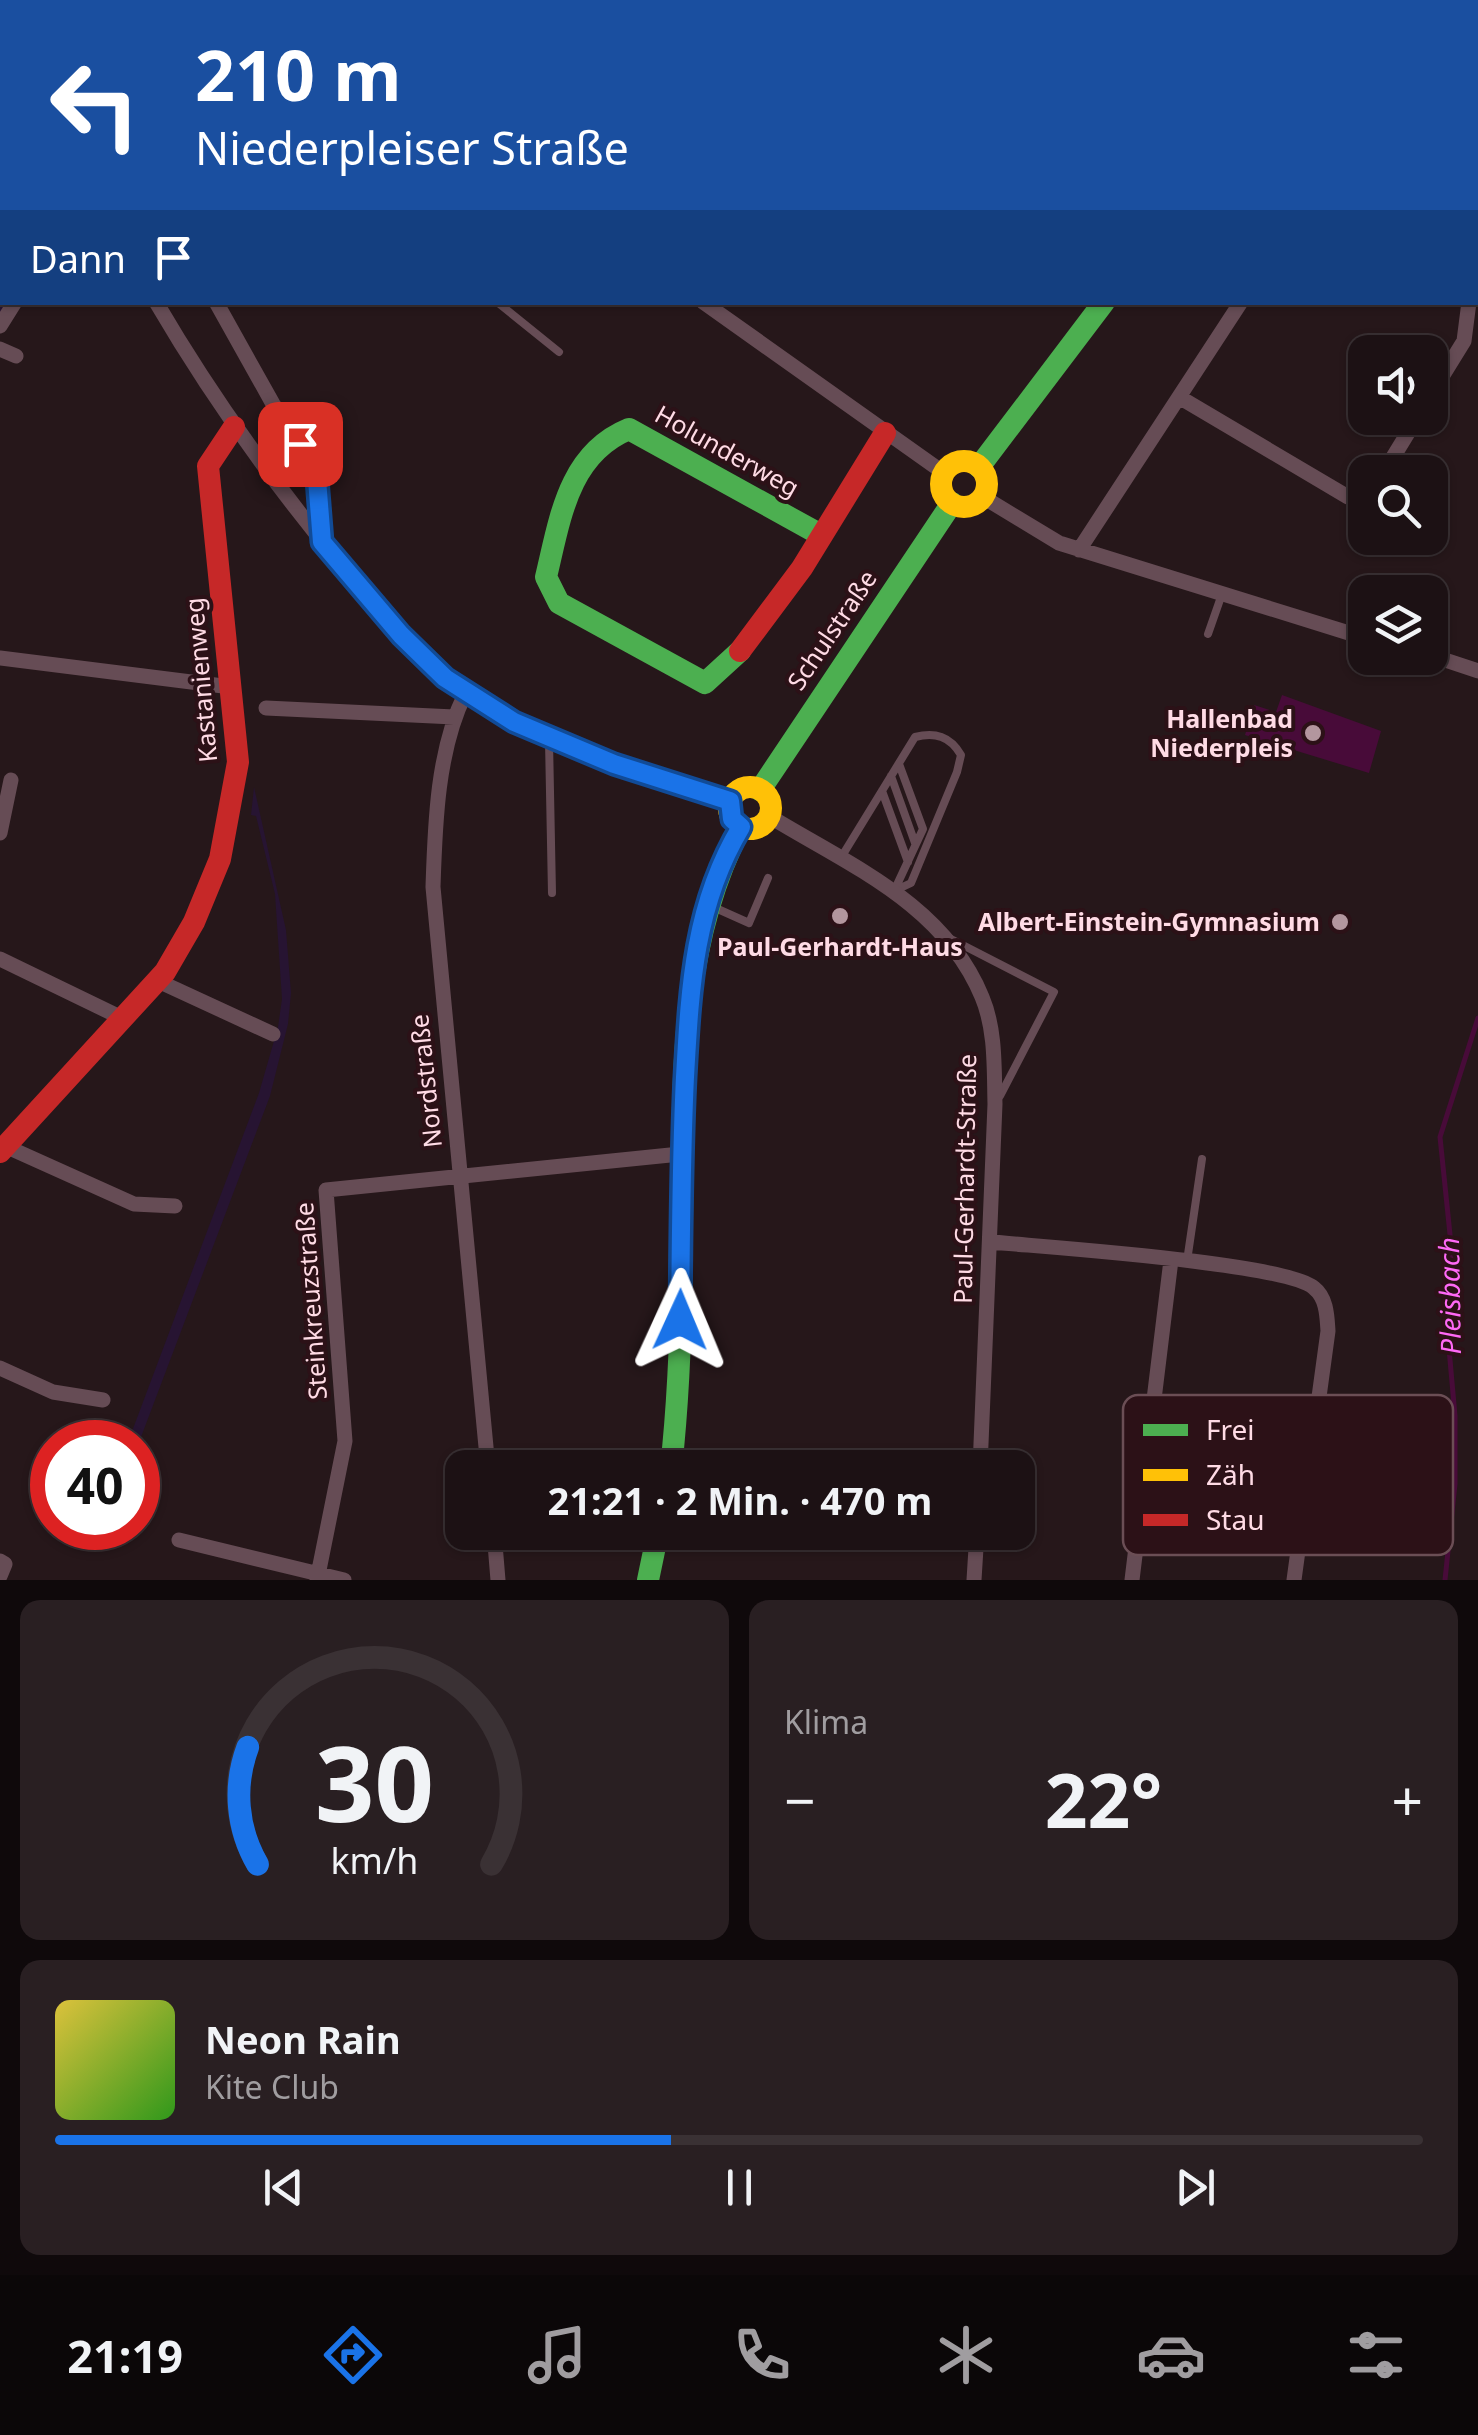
<!DOCTYPE html>
<html lang="de">
<head>
<meta charset="utf-8">
<style>
	body { margin:0; font-family:"Noto Sans",sans-serif; background:#291f22; color:#f1f3f6; height:100vh; display:flex; flex-direction:column; font-size:38px; white-space:nowrap }
	* { box-sizing:border-box; margin:0 }
	p { font-size:32px; color:#a09da0 }
	.icon { flex:none; width:55px; height:55px; fill:none; stroke:currentColor; stroke-width:2; stroke-linecap:round; stroke-linejoin:round }
	.map { position:relative; height:1580px; overflow:hidden }
	.drawer { display:flex; flex-direction:column; gap:20px; padding:20px; background:#0f090b; flex:1 }
	.drawer>* { flex:none }
	.banner { position:absolute; left:0px; top:0px; width:1480px; height:305px; box-shadow:0 2px 8px #0004,0 0 0 2px #3a3134; background:#1a4fa0; color:#fff; overflow:hidden }
	.tools { position:absolute; left:1348px; top:335px; display:grid; gap:20px }
	.tools a { display:grid; place-items:center; width:100px; height:100px; border-radius:20px; background:#1c1114; box-shadow:0 2px 8px #0004,0 0 0 2px #3a3134; font-size:50px }
	.speed { position:absolute; left:30px; top:1420px; display:flex; gap:20px; font-size:50px; font-weight:700; text-align:center }
	.speed>* { display:grid; place-content:center; width:130px; height:130px; border-radius:50%; background:#1c1114; box-shadow:0 2px 8px #0004,0 0 0 2px #3a3134; line-height:1 }
	.speed .limit { border:15px solid #d22; background:#fff; color:#111 }
	.pin { position:absolute; display:grid; place-items:center; width:85px; height:85px; color:#fff; margin:-42px; border-radius:20px; box-shadow:0 5px 15px #0006 }
	.me { position:absolute; width:110px; margin:-55px; rotate:1deg; stroke-linejoin:round; filter:drop-shadow(0 0 8px #0008) }
	.turn { display:flex; align-items:center; gap:35px; height:210px; padding:0 30px; font-size:45px }
	.turn .icon { width:130px; height:130px; stroke-width:2.5 }
	.turn b { display:block; font-size:70px; line-height:85px }
	.then { display:flex; align-items:center; height:95px; padding:0 30px; background:#0003; gap:20px; font-size:38px }
	.big { font-size:75px; font-weight:700; line-height:1.1 }
	.drawer .tile { flex:1; display:flex; flex-direction:column; justify-content:center; gap:15px; min-width:0; padding:0 35px; border-radius:20px; background:#291f22 }
	.drawer .dial { align-items:center; gap:0 }
	.dial svg { height:260px; overflow:visible; fill:none; stroke:#3a3134; stroke-width:7; stroke-linecap:round; text-anchor:middle }
	.dial text { fill:#f1f3f6; stroke:none }
	.song { display:flex; align-items:center; gap:30px }
	.cover { width:120px; height:120px; border-radius:15px; background:linear-gradient(135deg,hsl(50 70% 55%),hsl(110 70% 35%)) }
	.played { height:10px; border-radius:5px; background:linear-gradient(90deg,#1a73e8 45%,#3a3134 45%) }
	.keys { display:flex; justify-content:space-around; direction:ltr }
	.heat { display:flex; justify-content:space-between; align-items:center; font-size:55px; direction:ltr }
	.drawer .tiles { flex:1; display:grid; gap:20px; grid-template-columns:1fr 1fr }
	.tile:last-child { grid-column:span 2 }
	.trip { position:absolute; left:445px; top:1450px; width:590px; height:100px; border-radius:20px; background:#1c1114; box-shadow:0 2px 8px #0004,0 0 0 2px #3a3134; font-weight:700; line-height:100px; text-align:center }
	.dock { display:flex; height:160px; justify-content:space-around; align-items:center; background:#0b0708; color:#a09da0 }
	.dock .icon { width:70px; height:70px }
	.dock .on { color:#1a73e8 }
	.dock b { font-size:45px; color:#f1f3f6 }
	.map>svg:first-child { display:block }
</style>
</head>
<body>
<div class="map">
<svg width="1478" height="1580" viewBox="0 0 1478 1580">
	<rect width="100%" height="100%" fill="#26171a"/>
	<!-- green -->
	<path fill="#271432" d="M0 26 2 302 9 303 0 318Z
		M254 787 286 930 291 993 288 1024 270 1096 138 1445 128 1442 259 1093 278 1027 282 999 275 894 256 816 251 815Z"/>
	<!-- water -->
	<path fill="#480b39" d="M1282 695 1381 731 1369 773 1245 735 1254 705 1276 712Z"/>
	<g fill="none" stroke-linecap="round" stroke-linejoin="round">
		<!-- stream -->
		<path stroke="#480b39" stroke-width="5" d="M1445 1580 1455 1484V1416L1447 1326 1452 1254 1440 1137 1478 1018"/>
		<!-- lane -->
		<path stroke="#664c55" stroke-width="8" d="M313 0 314 2
			M497 302 559 352
			M1208 634 1222 594
			M549 741 552 893
			M891 776 915 843
			M882 791 908 862
			M842 856 915 737C935 732 950 736 961 755L957 772 911 883 894 891
			M895 889 923 829 899 764
			M711 906 749 923 768 878
			M949 938 1054 992 1000 1096
			M1187 1261 1202 1159"/>
		<!-- street -->
		<path stroke="#664c55" stroke-width="15" d="M37 0V2
			M90 0 91 2
			M467 0 468 2
			M1100 0 1104 2
			M773 2 774 0
			M962 2 965 0
			M1151 2 1153 0
			M156 302C211 396 274 484 344 568 385 618 427 671 483 705 558 751 647 775 730 801
			M216 302 273 404 316 467 322 540
			M703 302 944 473
			M0 326 15 302
			M0 349 16 356
			M1430 396 1464 341 1469 302
			M1179 397 1348 497 1365 496
			M1384 472 1417 418
			M983 497 1059 543 1365 638
			M1079 550 1241 302
			M1430 655 1478 671
			M0 658 231 687
			M465 694C437 751 435 825 433 887L488 1468
			M266 708 454 717
			M769 816C849 865 944 904 982 997 996 1030 994 1070 995 1104L980 1468
			M0 833 11 780
			M0 959 124 1019
			M158 981 273 1034
			M5 1146 134 1204 175 1206
			M992 1242C1043 1247 1286 1263 1314 1288 1327 1298 1327 1317 1328 1331L1294 1580
			M0 1368 53 1392 103 1400
			M494 1532 498 1580
			M179 1540 344 1580
			M0 1561 5 1564 0 1576
			M317 1580 345 1441 326 1190 680 1154
			M974 1580 977 1532
			M1132 1580 1171 1260"/>
		<!-- fast -->
		<path stroke="#4caf50" stroke-width="22" d="M979 467 1104 302
			M740 651 705 683 559 603 546 577C560 519 568 454 629 429L821 535
			M760 790 952 503
			M671 1468C680 1387 682 1305 682 1224 683 1090 677 948 741 827
			M648 1580 658 1532"/>
		<!-- slow -->
		<path stroke="#ffc107" stroke-width="22" d="M1261 0V2
			M941 484a23 23 0 1 1 46 0a23 23 0 1 1-46 0Z
			M729 808a21 21 0 1 1 42 0a21 21 0 1 1-42 0Z"/>
		<!-- jam -->
		<path stroke="#c62828" stroke-width="22" d="M740 651 802 568 885 433
			M0 1152 165 972 194 922 220 859 238 762 208 466 234 427"/>
	</g>
	<g fill="none" stroke-linecap="round" stroke-linejoin="round">
		<!-- route casing -->
		<g stroke="#114b97" stroke-width="25">
			<path id="route" d="M300 444 316 467 322 542 401 635 445 678 514 722 614 764 730 801 732 819 741 827C694 905 690 988 685 1077 681 1158 681 1239 680 1320"/>
		</g>
		<!-- route -->
		<use href="#route" stroke="#1a73e8" stroke-width="18"/>
	</g>
	<!-- markers -->
	<g fill="#b3969e" stroke="#2c1117" stroke-width="4">
		<circle cx="1313" cy="733" r="10"/>
		<circle cx="840" cy="916" r="10"/>
		<circle cx="1340" cy="922" r="10"/>
	</g>
	<g text-anchor="middle" stroke-width="8" stroke-linejoin="round" paint-order="stroke">
		<!-- street labels -->
		<g font-size="25" fill="#ffdbe5" stroke="#2c1117">
			<text transform="translate(727 451) rotate(29)" y="9">Holunderweg</text>
			<text transform="translate(832 630) rotate(-56)" y="9">Schulstraße</text>
			<text transform="translate(201 680) rotate(-95)" y="9">Kastanienweg</text>
			<text transform="translate(426 1081) rotate(-96)" y="9">Nordstraße</text>
			<text transform="translate(965 1179) rotate(-89)" y="9">Paul-Gerhardt-Straße</text>
			<text transform="translate(311 1301) rotate(-94)" y="9">Steinkreuzstraße</text>
		</g>
		<!-- poi labels -->
		<g font-size="25" font-weight="bold" fill="#ffdbe5" stroke="#2c1117" text-anchor="end">
			<text x="1293" y="728">Hallenbad<tspan x="1293" dy="29">Niederpleis</tspan></text>
			<text x="1320" y="931">Albert-Einstein-Gymnasium</text>
			<text x="840" y="956" text-anchor="middle">Paul-Gerhardt-Haus</text>
		</g>
		<!-- water labels -->
		<g font-size="28" font-style="italic" fill="#ff69f6" stroke="#2c1117">
			<text transform="translate(1450 1296) rotate(-91)" y="10">Pleisbach</text>
		</g>
	</g>
	<!-- legend -->
	<rect x="1123" y="1395" width="330" height="160" rx="15" fill="#2c1117" stroke="#6b4e55" stroke-width="2.5"/>
	<rect x="1143" y="1424" width="45" height="12" fill="#4caf50"/>
	<rect x="1143" y="1469" width="45" height="12" fill="#ffc107"/>
	<rect x="1143" y="1514" width="45" height="12" fill="#c62828"/>
	<g font-size="28" fill="#ffdbe5">
		<text x="1206" y="1440">Frei</text>
		<text x="1206" y="1485">Zäh</text>
		<text x="1206" y="1530">Stau</text>
	</g>
</svg>
<div class="tools">
<a><svg class="icon" aria-label="sound" viewBox="0 0 24 24"><path d="M4 9h4l5-4v14l-5-4H4zM17 9q2 3 0 6"/></svg></a>
<a><svg class="icon" aria-label="search" viewBox="0 0 24 24"><circle cx="10" cy="10" r="6"/><path d="M15 15l6 6"/></svg></a>
<a><svg class="icon" aria-label="layers" viewBox="0 0 24 24"><path d="M12 4l9 5-9 5-9-5zM3 14l9 5 9-5"/></svg></a>
</div>
<div class="speed"><div class="limit">40</div></div>
<div class="pin" style="left:300px;top:444px;background:#d93025"><svg class="icon" aria-label="arrive" viewBox="0 0 24 24"><path d="M6 21V4h12l-3 4 3 4H6"/></svg></div>
<svg class="me" style="left:680px;top:1320px" viewBox="-20 -20 40 40"><path d="M0-17L14 15 0 8-14 15z" fill="#1a73e8" stroke="#fff" stroke-width="4"/></svg>
<div class="trip">21:21 · 2 Min. · 470 m</div>
<div class="banner">
<div class="turn"><svg class="icon" aria-label="left" viewBox="0 0 24 24"><path d="M17 20v-9H6M10 6l-5 5 5 5"/></svg><div><b>210 m</b>Niederpleiser Straße</div></div>
<div class="then">Dann<svg class="icon" aria-label="arrive" viewBox="0 0 24 24"><path d="M6 21V4h12l-3 4 3 4H6"/></svg></div>
</div>
</div>
<section class="drawer">
<div class="tiles">
<div class="tile dial"><svg viewBox="0 0 100 80">
<path d="M14 69A42 42 0 1 1 86 69"/>
<path d="M14 69A42 42 0 0 1 11 33" stroke="#1a73e8"/>
<text x="50" y="56" font-size="32" font-weight="700">30</text>
<text x="50" y="72" font-size="11">km/h</text>
</svg></div>
<div class="tile"><p>Klima</p>
<div class="heat"><a>−</a><b class="big">22°</b><a>+</a></div>
</div>
<div class="tile">
<div class="song"><i class="cover"></i><div><b>Neon Rain</b><p>Kite Club</p></div></div>
<div class="played"></div>
<div class="keys"><svg class="icon" aria-label="previous" viewBox="0 0 24 24"><path d="M18 5L8 12l10 7zM5 5v14"/></svg><svg class="icon" aria-label="pause" viewBox="0 0 24 24"><path d="M8 5v14M16 5v14"/></svg><svg class="icon" aria-label="next" viewBox="0 0 24 24"><path d="M6 5l10 7-10 7zM19 5v14"/></svg></div>
</div>
</div>
</section>
<nav class="dock">
<b>21:19</b>
<svg class="icon on" aria-label="directions" viewBox="0 0 24 24"><path d="M12 3l9 9-9 9-9-9zM9 14v-3h6M13 9l2 2-2 2"/></svg>
<svg class="icon" aria-label="music" viewBox="0 0 24 24"><path d="M9 18V5l10-2v13"/><circle cx="6" cy="18" r="3"/><circle cx="16" cy="16" r="3"/></svg>
<svg class="icon" aria-label="phone" viewBox="0 0 24 24"><path d="M5 4h4l2 5-3 2q2 4 5 5l2-3 5 2v4C11 20 4 13 5 4z"/></svg>
<svg class="icon" aria-label="climate" viewBox="0 0 24 24"><path d="M12 3v18M4 7l16 10M4 17L20 7"/></svg>
<svg class="icon" aria-label="car" viewBox="0 0 24 24"><path d="M5 17H2v-5l4-1 3-4h7l3 4 3 1v5h-3M9 17h6M6 11h13"/><circle cx="7" cy="17" r="2"/><circle cx="17" cy="17" r="2"/></svg>
<svg class="icon" aria-label="filters" viewBox="0 0 24 24"><path d="M4 7h16M4 17h16"/><circle cx="9" cy="7" r="2"/><circle cx="15" cy="17" r="2"/></svg>
</nav>
</body>
</html>
